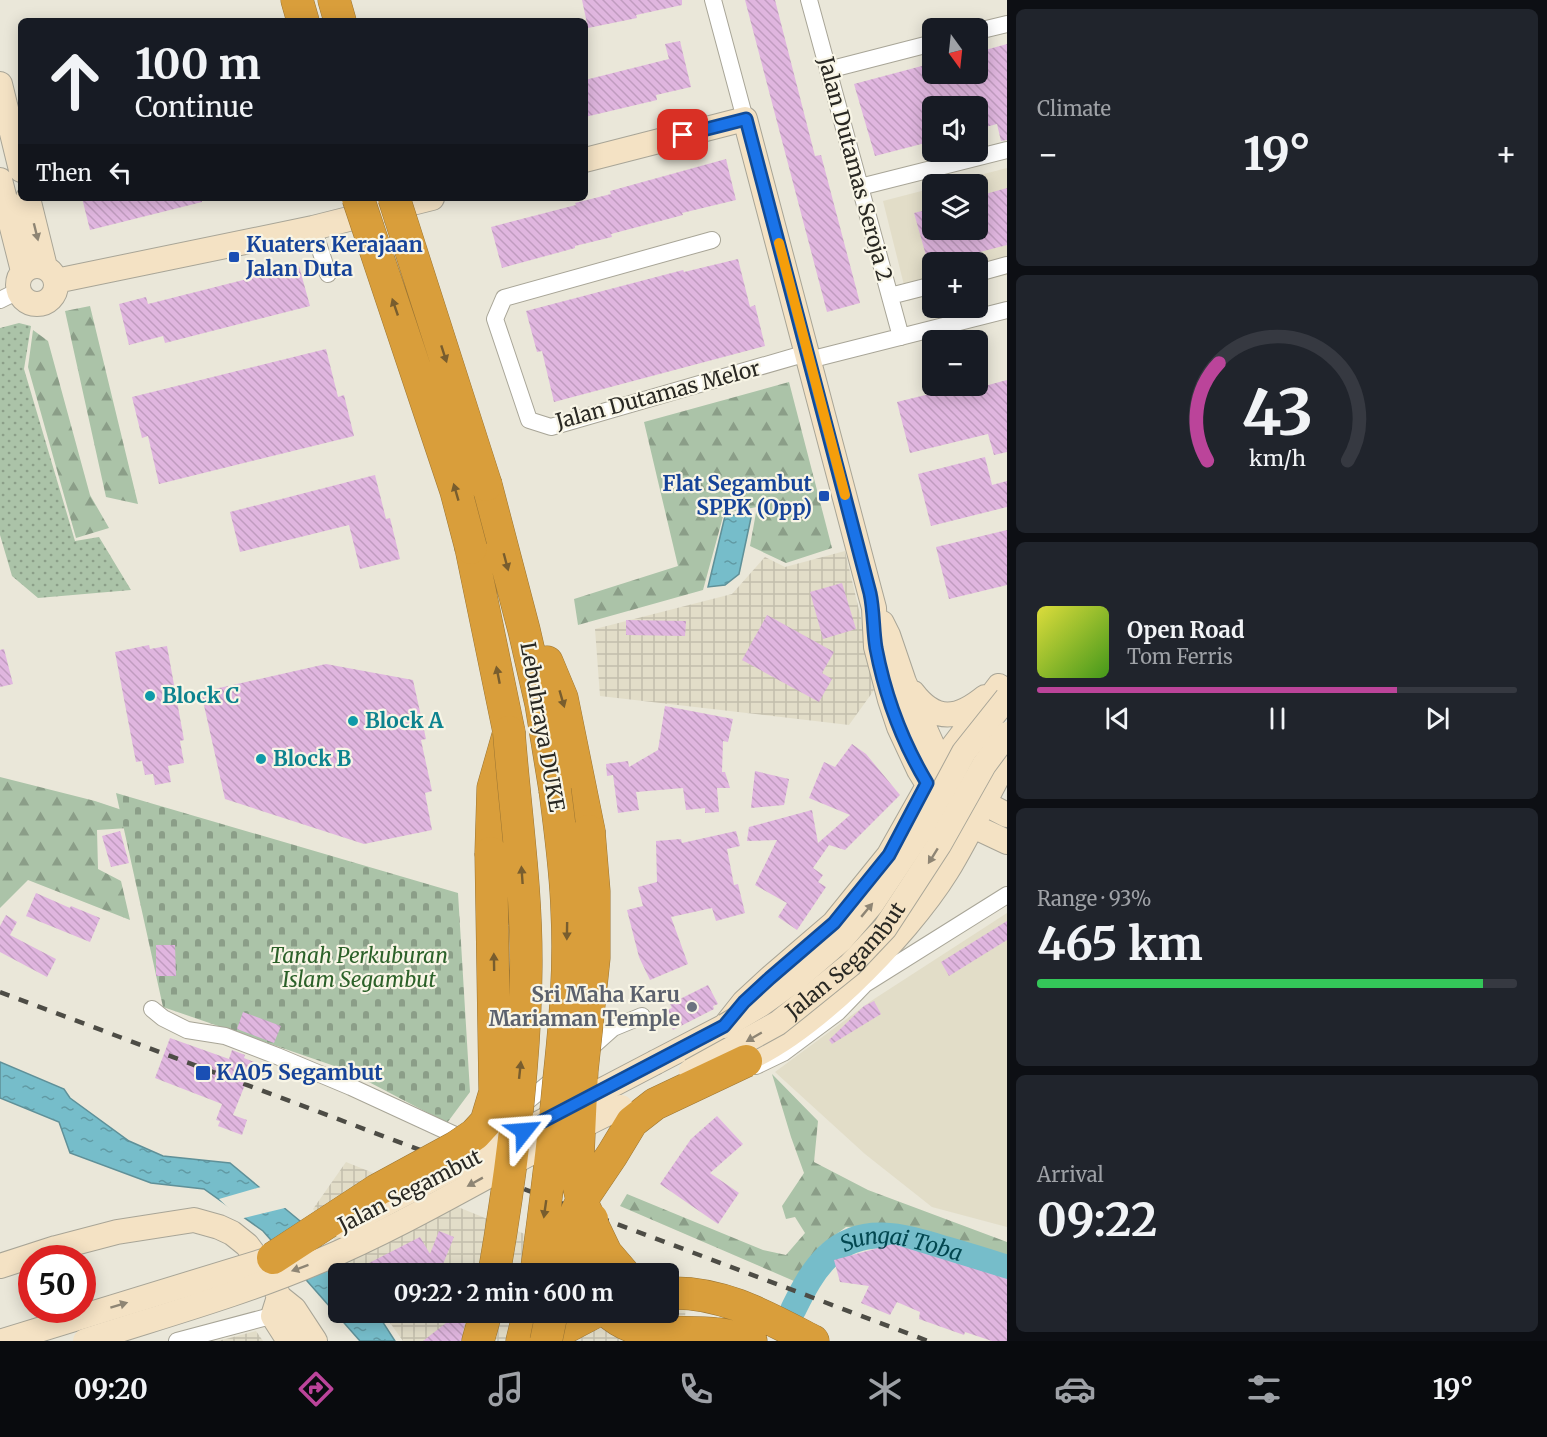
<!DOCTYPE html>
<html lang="en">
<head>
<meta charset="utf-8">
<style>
	body { margin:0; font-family:Merriweather,serif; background:#20242c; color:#f1f3f6; height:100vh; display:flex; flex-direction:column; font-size:22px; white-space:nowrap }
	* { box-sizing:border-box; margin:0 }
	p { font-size:20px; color:#9ea1a6 }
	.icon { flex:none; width:33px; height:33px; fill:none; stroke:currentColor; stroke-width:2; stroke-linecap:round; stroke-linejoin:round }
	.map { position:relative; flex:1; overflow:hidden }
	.details { display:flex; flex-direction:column; gap:9px; padding:9px; background:#0d0f14; width:540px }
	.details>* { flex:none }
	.banner { position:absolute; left:18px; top:18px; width:570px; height:183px; border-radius:9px; box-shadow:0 3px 15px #0003; background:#171b24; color:#f1f3f6; overflow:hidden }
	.needle { width:39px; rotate:165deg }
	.tools { position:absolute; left:922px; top:18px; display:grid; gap:12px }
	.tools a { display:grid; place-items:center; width:66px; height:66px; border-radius:9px; background:#171b24; box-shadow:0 3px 15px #0003; font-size:30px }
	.speed { position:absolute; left:18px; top:1245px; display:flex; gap:12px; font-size:30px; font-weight:700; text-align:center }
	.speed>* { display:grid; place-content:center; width:78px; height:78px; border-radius:50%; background:#171b24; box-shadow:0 3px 15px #0003; line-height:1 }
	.speed .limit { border:9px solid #d22; background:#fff; color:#111 }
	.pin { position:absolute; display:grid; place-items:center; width:51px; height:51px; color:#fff; margin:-26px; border-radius:12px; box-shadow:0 3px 9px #0006 }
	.me { position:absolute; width:66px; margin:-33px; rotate:62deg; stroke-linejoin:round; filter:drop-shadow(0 0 4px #0008) }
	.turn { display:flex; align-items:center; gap:21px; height:126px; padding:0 18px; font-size:27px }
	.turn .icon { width:78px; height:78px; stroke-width:2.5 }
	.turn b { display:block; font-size:42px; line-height:51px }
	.then { display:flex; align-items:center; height:57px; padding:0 18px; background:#0003; gap:12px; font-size:22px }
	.big { font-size:45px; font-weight:700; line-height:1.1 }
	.details .widget { flex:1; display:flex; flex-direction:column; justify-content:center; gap:9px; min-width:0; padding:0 21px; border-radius:9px; background:#20242c }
	.details .dial { align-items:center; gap:0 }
	.dial svg { height:156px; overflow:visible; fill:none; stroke:#363941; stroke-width:7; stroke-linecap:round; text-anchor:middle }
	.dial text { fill:#f1f3f6; stroke:none }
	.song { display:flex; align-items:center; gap:18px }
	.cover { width:72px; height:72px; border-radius:9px; background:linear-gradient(135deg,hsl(60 70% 55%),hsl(100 70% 35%)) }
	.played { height:6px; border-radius:3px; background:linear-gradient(90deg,#bb449a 75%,#363941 75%) }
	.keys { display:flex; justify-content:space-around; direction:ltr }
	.heat { display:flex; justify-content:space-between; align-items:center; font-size:33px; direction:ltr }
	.charge { height:9px; border-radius:4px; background:linear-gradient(90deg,#34c759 93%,#363941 0) }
	.trip { position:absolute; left:328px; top:1263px; width:351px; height:60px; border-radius:9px; background:#171b24; box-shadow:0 3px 15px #0003; font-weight:700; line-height:60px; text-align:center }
	.tab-bar { display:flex; height:96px; justify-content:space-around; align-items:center; background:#090b0e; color:#9ea1a6 }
	.tab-bar .icon { width:42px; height:42px }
	.tab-bar .current { color:#bb449a }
	.tab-bar b { font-size:27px; color:#f1f3f6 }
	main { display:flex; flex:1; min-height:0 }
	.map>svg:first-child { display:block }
</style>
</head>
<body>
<main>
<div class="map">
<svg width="1007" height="1341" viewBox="0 0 1007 1341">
	<defs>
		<pattern id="industrial-grid" width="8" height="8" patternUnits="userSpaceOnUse" patternTransform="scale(1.5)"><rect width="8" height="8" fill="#e2ddc8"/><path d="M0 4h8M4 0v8" fill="none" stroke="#c2beac"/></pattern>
		<pattern id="grass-dots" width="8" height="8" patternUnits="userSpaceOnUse" patternTransform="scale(1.5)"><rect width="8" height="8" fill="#abc3a8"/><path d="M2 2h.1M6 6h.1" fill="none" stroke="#8b9e88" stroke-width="1.8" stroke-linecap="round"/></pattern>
		<pattern id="forest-firs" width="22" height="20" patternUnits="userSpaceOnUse" patternTransform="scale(1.5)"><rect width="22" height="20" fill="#abc3a8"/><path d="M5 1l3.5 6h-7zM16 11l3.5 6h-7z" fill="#8b9e88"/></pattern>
		<pattern id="cemetery-stones" width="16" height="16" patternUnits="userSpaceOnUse" patternTransform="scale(1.5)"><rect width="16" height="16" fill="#abc3a8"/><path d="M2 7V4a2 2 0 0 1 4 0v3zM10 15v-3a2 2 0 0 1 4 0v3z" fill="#8b9e88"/></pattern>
		<pattern id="water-ripples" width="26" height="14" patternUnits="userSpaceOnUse" patternTransform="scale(1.5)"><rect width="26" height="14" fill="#76bdca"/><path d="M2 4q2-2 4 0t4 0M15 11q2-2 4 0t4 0" fill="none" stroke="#619aa4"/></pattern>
		<pattern id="building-back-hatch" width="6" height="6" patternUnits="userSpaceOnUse" patternTransform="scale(1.5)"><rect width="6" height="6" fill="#e0b6df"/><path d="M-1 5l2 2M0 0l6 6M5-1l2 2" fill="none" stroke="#c09cbf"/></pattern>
	</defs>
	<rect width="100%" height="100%" fill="#eae7d9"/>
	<!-- built -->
	<path fill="#e2ddc8" d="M1007 168V275L978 282V262H933V294L908 301 883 201 933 188V230H978V184H945Z
		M1007 913V1227L932 1207 865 1154 775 1072 871 1001Z"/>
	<!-- industrial -->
	<path fill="url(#industrial-grid)" d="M845 551 877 686 849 725 600 696 595 629 732 594 765 557 785 567Z
		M346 1162 622 1273H357L313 1209Z
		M669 1293 686 1299 684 1341H403L383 1313 669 1312Z
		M256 1331 263 1341H218Z"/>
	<!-- grass -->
	<path fill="url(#grass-dots)" d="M19 323 31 326 24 369 75 541 99 537 131 590 38 598 12 576 0 535V328Z"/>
	<!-- forest -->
	<path fill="url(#forest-firs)" d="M90 306 138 504 106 497 65 311Z
		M33 330 48 341 90 495 109 528 76 538 28 367Z
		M789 382 832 548 786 563 750 546 757 507 724 513 703 590 578 625 574 599 678 566 644 422Z
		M0 777 95 801 128 812V828L97 830 98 869 121 881 130 920 28 880 0 908Z
		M772 1074 818 1121 814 1162 868 1190 1007 1242V1260L911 1229 846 1227 820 1246 794 1281 620 1206 627 1194 763 1250 786 1255 805 1233 795 1217 786 1219 782 1206 804 1173 791 1137Z"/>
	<!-- cemetery -->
	<path fill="url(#cemetery-stones)" d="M116 793 458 893 470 1092 447 1123 346 1070 163 1007Z"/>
	<!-- water -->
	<path fill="url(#water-ripples)" stroke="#5f9098" stroke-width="1.5" d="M752 513 739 574 725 585 708 587 725 516Z
		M0 1062 64 1089 70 1098 129 1141 163 1156 230 1163 300 1221 344 1273 339 1274V1312L377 1313 395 1341H360L263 1231 204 1189 151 1183 70 1153 59 1122 0 1098Z"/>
	<!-- pier -->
	<path fill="#eae7d9" d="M264 1186 289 1207 240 1219 219 1199Z"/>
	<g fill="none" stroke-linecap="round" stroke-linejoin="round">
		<!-- river -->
		<path stroke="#76bdca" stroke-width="26" id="s1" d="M793 1310C802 1292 812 1271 828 1256 863 1223 905 1237 945 1249 966 1255 986 1261 1007 1268"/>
	</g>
	<!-- building -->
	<path fill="url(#building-back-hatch)" d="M582 0H682V5L636 15 637 18 588 28Z
		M745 0H775L815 156 821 155 860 303 827 312Z
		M680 41 691 87 656 95 657 100 585 117V80L669 59 665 44Z
		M1007 44V140L1001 141 997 124 978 129V106H933V141L875 156 854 84 933 63V74H982L978 52Z
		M726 159 736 200 682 213 683 215 611 234 612 237 575 246V248L502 268 491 227 576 205 575 203 611 194 610 191Z
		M1007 188V245L941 262H933V265L929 266 914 213 933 208V230H978V196Z
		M82 198H202V202L90 230Z
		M738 259 750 307 755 305 765 346 554 402 542 351 537 352 526 311 683 270 684 272Z
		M299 266 310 306 165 343 163 336 129 345 119 304 146 297 148 304Z
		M326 349 338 397 344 395 354 436 159 484 148 436 142 438 132 397Z
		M1007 380V452L994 455 988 434 910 453 897 402 962 386H965L966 391Z
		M985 457 992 485 1007 481V507L931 526 918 474Z
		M375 475 386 519 390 518 400 559 360 569 349 525 240 552 230 512Z
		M1007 530V585L949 599 936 547Z
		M842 583 856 629 823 639 810 592Z
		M767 615 834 652 822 673 832 679 819 702 742 660Z
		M626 620 686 621 685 636 626 635Z
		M149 645 150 649 167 646 184 740 180 741 184 763 168 766 171 782 155 785 153 774 145 775 142 761 136 762 115 652Z
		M4 649 13 684 0 687V650Z
		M326 664 413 680 426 739 421 740 432 791 425 793 432 830 364 844 225 799 201 692Z
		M665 706 733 719 728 742 723 741 722 772H725L730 788H717L719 812 705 813V808L686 810 683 788 636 792 639 810 618 813 613 775 607 776 606 764 628 761 629 767 658 750Z
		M852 744 866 754 900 795 845 850 829 845 813 868 823 875 818 882 826 887 797 930 778 917 787 903 755 885 777 840 747 841 749 827 812 810 818 843 850 815 809 798 824 762 835 767Z
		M755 771 789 779 784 805 751 808Z
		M120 831 129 863 111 867 102 836Z
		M736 831 740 846 727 849 734 885 738 884 745 913 716 921 712 908 671 917 688 964 650 980 639 957 627 910 643 906 638 887 657 882 656 841 681 839 682 843Z
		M36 893 70 908 71 906 100 918 90 942 26 916Z
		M6 915 17 922 10 935 56 959 47 977 0 952V926Z
		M1007 921V940L949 976 941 962Z
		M156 945H175L176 976H156Z
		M708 985 718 1004 713 1006 714 1009 673 1030 664 1011 672 1008 670 1004Z
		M874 1001 881 1014 832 1044 829 1040 864 1006Z
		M243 1012 281 1026 274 1043 237 1029Z
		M170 1038 229 1059 232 1050 245 1055 244 1058 254 1062 233 1115 247 1120 242 1135 218 1126 220 1121 216 1120 222 1104 155 1078Z
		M717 1116 743 1144 710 1173 739 1193 718 1224 660 1184 691 1139Z
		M439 1231 454 1237 439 1274H374L367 1264 420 1237 430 1254Z
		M893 1244 1007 1279V1341H992L965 1332 964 1335 919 1319 920 1312 897 1302 890 1315 861 1303 869 1286 840 1282 834 1260Z
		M460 1312 467 1314 461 1341H423Z"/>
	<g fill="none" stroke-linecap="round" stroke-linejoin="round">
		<!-- street casing -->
		<g stroke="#a8a597" stroke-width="18">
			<path id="street" d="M713 0 745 119
				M809 0 901 337
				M978 31 1007 24
				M828 70 933 43
				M860 187 1007 150
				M313 228 328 274
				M712 240 504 298 495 319 529 420 551 427 807 353
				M978 273 1007 265
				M890 296 933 285
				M0 300 18 291
				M809 360 1007 310
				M152 1009 163 1018 187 1030 225 1036 277 1056 351 1087 455 1135 470 1140
				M586 1052 613 1028 642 1016
				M756 1066 783 1053 838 1012 865 984 1007 895
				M519 1108 559 1075
				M177 1341 282 1313"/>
		</g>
		<!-- secondary casing -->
		<g stroke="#a8a597" stroke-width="26">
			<path id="secondary" d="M0 84 21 170
				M585 160 745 119 870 593 874 608 876 647 890 700 899 727 919 770 927 783 973 826 1007 842
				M0 180 23 271
				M28 198 45 267
				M18 285a19 19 0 1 1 38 0a19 19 0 1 1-38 0Z
				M56 281 313 228 432 198
				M882 623 888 635 904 682 934 749 942 761 984 803 1007 815
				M913 693C936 723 958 719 985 697
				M656 1062 725 1026 744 1002 770 978 834 923 889 855 942 761 999 686
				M729 1066C803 1043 906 937 947 871 969 835 987 796 1007 759
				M0 1266 56 1248 117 1232 194 1220 219 1227 232 1233 247 1245 270 1276 279 1297 294 1309 315 1341
				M279 1297 273 1316 289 1341"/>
		</g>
		<!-- highway casing -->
		<g stroke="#9b7533" stroke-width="33">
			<path id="highway" d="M297 0 303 21
				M334 0 340 21
				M486 485 524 630 541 704 555 790
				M471 548 509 732 493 788 491 853
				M547 662 562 698 589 831
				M669 1293C722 1291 767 1317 813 1341
				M608 1312C640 1341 680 1329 718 1334 729 1335 740 1339 751 1341
				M478 1341 486 1312
				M522 1341 529 1312
				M540 1341 595 1312"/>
		</g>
		<!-- street -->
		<use href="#street" stroke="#fff" stroke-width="16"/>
		<!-- secondary -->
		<use href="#secondary" stroke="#f4e2c4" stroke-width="24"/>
		<!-- highway -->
		<use href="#highway" stroke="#d99e3b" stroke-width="32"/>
		<!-- rail -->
		<path stroke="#4d4c45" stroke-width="4.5" stroke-dasharray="10 10" stroke-linecap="butt" d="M0 992 928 1341"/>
		<!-- secondary-bridge casing -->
		<g stroke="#a8a597" stroke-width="26" stroke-linecap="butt">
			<g id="secondary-bridge">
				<path d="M725 1026 760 1005 796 979 841 940 871 905 927 821 964 752 1007 698"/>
				<path id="s2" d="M691 1071 778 1023 850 965 885 928 939 845 984 765 1007 734"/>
				<path d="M343 1226 656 1062"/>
				<path d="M3 1341 273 1258 289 1250"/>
				<path d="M85 1341C162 1316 242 1294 317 1262 422 1218 518 1155 621 1107"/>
			</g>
		</g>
		<!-- highway-bridge casing -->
		<g stroke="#9b7533" stroke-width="33" stroke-linecap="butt">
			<path id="highway-bridge" d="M358 198 456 491 471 548
				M394 198 486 485
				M589 831 594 891V958L582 1071 577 1178 583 1205 606 1253 624 1274
				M273 1258 377 1190 456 1147 475 1134 486 1122 495 1092 491 853
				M494 1274C511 1176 525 1068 526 969 527 890 515 811 509 732
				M536 1274C545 1209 553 1144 559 1079 565 1024 570 967 567 912 566 871 560 830 555 790
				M560 1274 570 1225 585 1195 612 1155 632 1122 655 1104 746 1061
				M585 1274 586 1246 592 1219
				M546 1341 552 1312"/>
		</g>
		<!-- secondary-bridge -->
		<use href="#secondary-bridge" stroke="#f4e2c4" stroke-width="24"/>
		<!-- highway-bridge -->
		<use href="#highway-bridge" stroke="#d99e3b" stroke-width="32"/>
	</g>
	<!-- one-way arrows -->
	<defs><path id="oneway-solid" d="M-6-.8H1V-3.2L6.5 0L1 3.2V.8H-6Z" transform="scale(1.5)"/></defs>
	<g fill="#8e8574">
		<use href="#oneway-solid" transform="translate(36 232) rotate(76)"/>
		<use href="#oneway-solid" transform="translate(933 856) rotate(122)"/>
		<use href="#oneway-solid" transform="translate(867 910) rotate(-50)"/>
		<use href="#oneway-solid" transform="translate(754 1037) rotate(150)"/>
		<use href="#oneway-solid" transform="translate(475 1182) rotate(151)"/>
		<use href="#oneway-solid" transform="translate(300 1268) rotate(160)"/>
		<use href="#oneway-solid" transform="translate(119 1305) rotate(-17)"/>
	</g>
	<g fill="#785d2e">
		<use href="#oneway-solid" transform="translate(395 307) rotate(-109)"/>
		<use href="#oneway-solid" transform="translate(444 354) rotate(72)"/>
		<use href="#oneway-solid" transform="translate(456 492) rotate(-106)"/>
		<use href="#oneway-solid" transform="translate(506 562) rotate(75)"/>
		<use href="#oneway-solid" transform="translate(498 675) rotate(-101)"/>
		<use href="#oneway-solid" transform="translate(562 699) rotate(74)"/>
		<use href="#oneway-solid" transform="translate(522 875) rotate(-94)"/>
		<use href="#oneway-solid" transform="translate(567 931) rotate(91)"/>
		<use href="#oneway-solid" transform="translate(494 962) rotate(-91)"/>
		<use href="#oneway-solid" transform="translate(520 1070) rotate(-84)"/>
		<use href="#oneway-solid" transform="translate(545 1209) rotate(98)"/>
	</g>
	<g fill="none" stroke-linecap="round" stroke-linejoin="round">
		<!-- route casing -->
		<g stroke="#114b97" stroke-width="15">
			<path id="route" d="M524 1131 724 1026 744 1002 770 978 834 923 889 855 927 783C903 743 885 695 876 648 873 630 874 611 870 593L746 119 683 135"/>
		</g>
		<!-- route -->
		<use href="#route" stroke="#1a73e8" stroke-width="10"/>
		<!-- slow -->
		<path stroke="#f59e0b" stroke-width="10" d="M779 243 845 495"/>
	</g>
	<!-- markers -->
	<g fill="#1a4fb4" stroke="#f8f5e6" stroke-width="2">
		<rect x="228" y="251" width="12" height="12" rx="3"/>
		<rect x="818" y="490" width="12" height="12" rx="3"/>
		<rect x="195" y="1065" width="16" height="16" rx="3"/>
	</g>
	<g fill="#0f9aa8" stroke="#f8f5e6" stroke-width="2">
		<circle cx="150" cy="696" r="6"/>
		<circle cx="353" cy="721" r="6"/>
		<circle cx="261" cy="759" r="6"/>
	</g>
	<circle fill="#6b7280" stroke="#f8f5e6" stroke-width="2" cx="692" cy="1007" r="6"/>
	<g text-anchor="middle" stroke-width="4.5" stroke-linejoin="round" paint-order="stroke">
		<!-- street labels -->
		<g font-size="21" fill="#292823" stroke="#f8f5e6">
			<text transform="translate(855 169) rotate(75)" y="7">Jalan Dutamas Seroja 2</text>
			<text transform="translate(658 395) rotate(-15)" y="7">Jalan Dutamas Melor</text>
			<text transform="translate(542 727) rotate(80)" y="7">Lebuhraya DUKE</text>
			<text dy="7" stroke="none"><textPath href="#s2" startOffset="192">Jalan Segambut</textPath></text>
			<text transform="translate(410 1191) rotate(-27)" y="7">Jalan Segambut</text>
		</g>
		<!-- transit labels -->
		<g font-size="21" font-weight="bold" fill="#164399" stroke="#f8f5e6" text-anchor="start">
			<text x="246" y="252">Kuaters Kerajaan<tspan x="246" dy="24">Jalan Duta</tspan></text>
			<text x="812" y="491" text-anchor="end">Flat Segambut<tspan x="812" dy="24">SPPK (Opp)</tspan></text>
			<text x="216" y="1080">KA05 Segambut</text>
		</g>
		<!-- culture labels -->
		<g font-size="21" font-weight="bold" fill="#0d838f" stroke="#f8f5e6" text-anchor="start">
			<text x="162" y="703">Block C</text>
			<text x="365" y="728">Block A</text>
			<text x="273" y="766">Block B</text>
		</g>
		<!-- park labels -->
		<g font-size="21" font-style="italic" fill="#2c6129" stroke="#f8f5e6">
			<text x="359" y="963">Tanah Perkuburan<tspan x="359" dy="24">Islam Segambut</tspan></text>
		</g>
		<!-- worship labels -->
		<g font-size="21" font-weight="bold" fill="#5b616d" stroke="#f8f5e6" text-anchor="end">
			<text x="680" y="1002">Sri Maha Karu<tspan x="680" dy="24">Mariaman Temple</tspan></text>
		</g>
		<!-- water labels -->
		<g font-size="22" font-style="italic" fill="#024750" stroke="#f8f5e6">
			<text dy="8" stroke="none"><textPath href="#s1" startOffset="144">Sungai Toba</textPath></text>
		</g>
	</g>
</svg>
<div class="tools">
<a><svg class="needle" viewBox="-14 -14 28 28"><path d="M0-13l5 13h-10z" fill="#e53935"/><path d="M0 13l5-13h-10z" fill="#9ea1a6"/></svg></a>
<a><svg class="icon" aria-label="sound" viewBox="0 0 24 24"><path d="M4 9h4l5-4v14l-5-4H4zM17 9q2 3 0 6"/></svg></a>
<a><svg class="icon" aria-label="layers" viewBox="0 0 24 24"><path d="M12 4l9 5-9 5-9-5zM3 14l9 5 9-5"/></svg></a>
<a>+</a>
<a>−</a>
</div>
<div class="speed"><div class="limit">50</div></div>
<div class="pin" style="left:683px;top:135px;background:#d93025"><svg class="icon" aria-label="arrive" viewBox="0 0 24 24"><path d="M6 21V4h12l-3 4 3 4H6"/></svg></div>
<svg class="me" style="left:524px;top:1131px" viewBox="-20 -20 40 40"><path d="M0-17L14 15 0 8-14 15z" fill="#1a73e8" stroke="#fff" stroke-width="4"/></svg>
<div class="trip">09:22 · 2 min · 600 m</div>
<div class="banner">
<div class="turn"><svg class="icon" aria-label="ahead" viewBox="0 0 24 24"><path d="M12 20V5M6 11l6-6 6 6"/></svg><div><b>100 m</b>Continue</div></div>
<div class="then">Then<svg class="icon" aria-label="left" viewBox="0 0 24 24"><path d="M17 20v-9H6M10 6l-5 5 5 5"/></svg></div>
</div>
</div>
<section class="details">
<div class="widget"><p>Climate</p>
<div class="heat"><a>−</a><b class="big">19°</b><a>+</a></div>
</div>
<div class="widget dial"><svg viewBox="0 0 100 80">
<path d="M14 69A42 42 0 1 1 86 69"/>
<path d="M14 69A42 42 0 0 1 20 19" stroke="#bb449a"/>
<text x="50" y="56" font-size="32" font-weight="700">43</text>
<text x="50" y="72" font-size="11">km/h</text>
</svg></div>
<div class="widget">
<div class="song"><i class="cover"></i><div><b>Open Road</b><p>Tom Ferris</p></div></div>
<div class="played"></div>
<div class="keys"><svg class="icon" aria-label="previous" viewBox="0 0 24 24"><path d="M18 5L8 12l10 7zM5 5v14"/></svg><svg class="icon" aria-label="pause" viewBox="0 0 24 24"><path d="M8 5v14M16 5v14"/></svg><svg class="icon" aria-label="next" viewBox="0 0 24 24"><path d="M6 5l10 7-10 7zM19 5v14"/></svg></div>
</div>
<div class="widget"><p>Range · 93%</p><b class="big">465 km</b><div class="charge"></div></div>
<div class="widget"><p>Arrival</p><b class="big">09:22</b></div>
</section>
</main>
<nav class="tab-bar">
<b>09:20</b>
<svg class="icon current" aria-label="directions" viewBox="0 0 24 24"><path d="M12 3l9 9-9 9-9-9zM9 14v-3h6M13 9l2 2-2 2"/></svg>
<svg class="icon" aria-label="music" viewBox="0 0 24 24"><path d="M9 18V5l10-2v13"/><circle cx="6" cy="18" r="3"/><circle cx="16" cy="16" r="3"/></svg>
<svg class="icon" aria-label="phone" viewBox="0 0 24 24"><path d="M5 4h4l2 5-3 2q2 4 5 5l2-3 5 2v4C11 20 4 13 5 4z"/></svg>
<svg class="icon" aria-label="climate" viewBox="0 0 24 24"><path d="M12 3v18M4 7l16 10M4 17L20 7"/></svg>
<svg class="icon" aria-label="car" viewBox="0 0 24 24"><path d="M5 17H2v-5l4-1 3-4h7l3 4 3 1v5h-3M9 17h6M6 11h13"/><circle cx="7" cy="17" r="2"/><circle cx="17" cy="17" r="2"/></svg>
<svg class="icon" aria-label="filters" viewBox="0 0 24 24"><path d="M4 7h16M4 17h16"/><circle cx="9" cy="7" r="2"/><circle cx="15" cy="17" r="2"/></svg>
<b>19°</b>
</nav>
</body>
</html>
